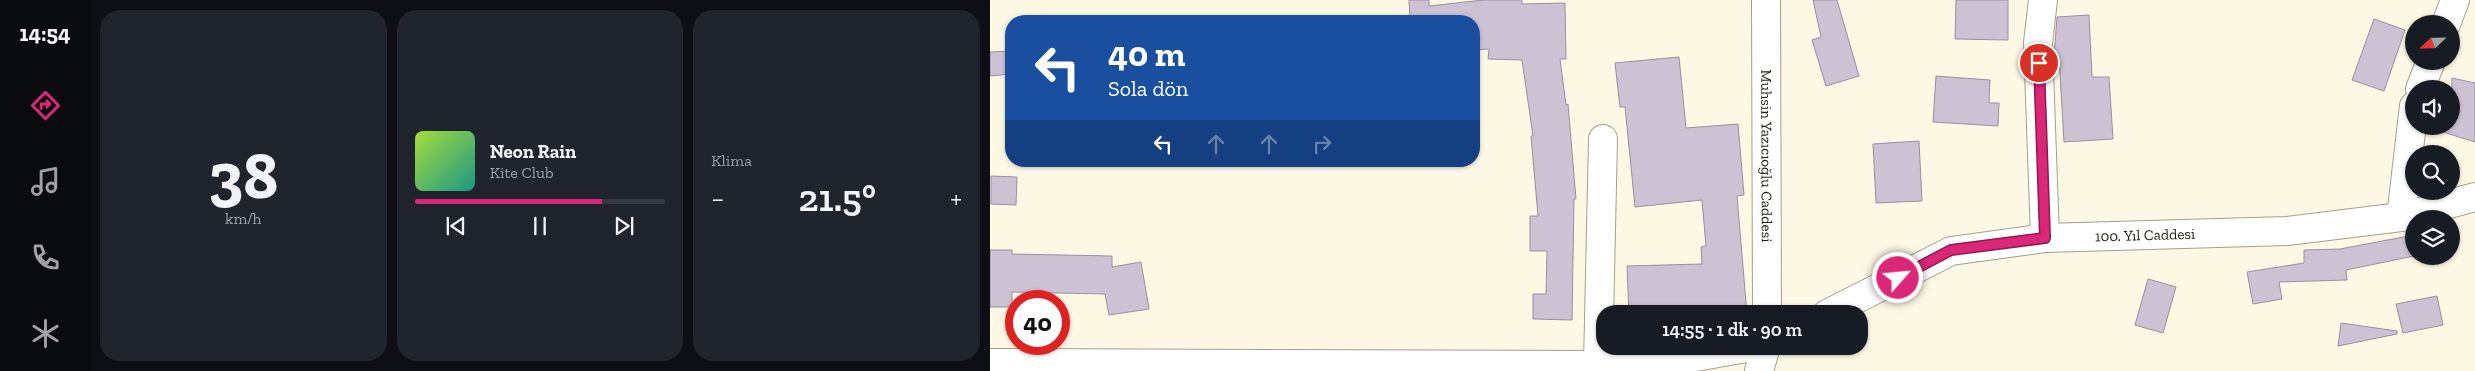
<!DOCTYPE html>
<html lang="tr">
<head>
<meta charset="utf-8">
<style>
	body { margin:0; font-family:"Zilla Slab",serif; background:#20242c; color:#f1f3f6; height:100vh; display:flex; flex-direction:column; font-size:19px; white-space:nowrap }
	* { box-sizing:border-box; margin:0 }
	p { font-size:16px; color:#9ea1a6 }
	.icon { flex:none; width:28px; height:28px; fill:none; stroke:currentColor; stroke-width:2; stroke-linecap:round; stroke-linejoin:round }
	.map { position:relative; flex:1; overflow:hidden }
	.drawer { display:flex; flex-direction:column; gap:10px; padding:10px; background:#0d0f14; width:900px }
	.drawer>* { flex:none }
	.top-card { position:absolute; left:15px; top:15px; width:475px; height:152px; border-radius:20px; box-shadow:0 1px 4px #0004; background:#1a4fa0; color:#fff; overflow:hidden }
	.needle { width:32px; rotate:248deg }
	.tools { position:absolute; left:1415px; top:15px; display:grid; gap:10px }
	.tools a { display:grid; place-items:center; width:55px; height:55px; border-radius:50%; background:#171b24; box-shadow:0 1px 4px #0004; font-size:25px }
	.speed { position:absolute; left:15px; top:290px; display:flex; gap:10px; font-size:25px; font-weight:700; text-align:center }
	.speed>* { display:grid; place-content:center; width:65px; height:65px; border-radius:50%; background:#171b24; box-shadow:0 1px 4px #0004; line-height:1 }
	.speed .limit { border:8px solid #d22; background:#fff; color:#111 }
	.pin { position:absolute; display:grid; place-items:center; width:42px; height:42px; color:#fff; margin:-21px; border:2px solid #fff; border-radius:50%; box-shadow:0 1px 5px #0007 }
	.me { position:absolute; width:55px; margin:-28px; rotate:63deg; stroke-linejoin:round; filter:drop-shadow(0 0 4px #0008) }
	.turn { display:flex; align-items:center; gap:18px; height:105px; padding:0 20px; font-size:22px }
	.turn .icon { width:65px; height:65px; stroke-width:2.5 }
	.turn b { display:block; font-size:35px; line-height:42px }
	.lanes { display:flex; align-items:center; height:48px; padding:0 20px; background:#0003; justify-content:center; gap:25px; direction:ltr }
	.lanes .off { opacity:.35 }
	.big { font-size:38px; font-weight:600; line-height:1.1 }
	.drawer .card { flex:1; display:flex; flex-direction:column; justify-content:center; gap:8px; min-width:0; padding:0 18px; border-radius:20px; background:#20242c }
	.drawer .dial { align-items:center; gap:0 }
	.dial b { font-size:65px; line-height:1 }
	.song { display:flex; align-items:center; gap:15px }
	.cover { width:60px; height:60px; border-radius:8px; background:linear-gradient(135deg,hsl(80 70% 55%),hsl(170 70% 35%)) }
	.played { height:5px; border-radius:2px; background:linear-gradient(90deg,#db2777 75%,#363941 75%) }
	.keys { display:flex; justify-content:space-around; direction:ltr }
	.heat { display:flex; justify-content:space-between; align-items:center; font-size:28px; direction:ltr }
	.drawer .tiles { flex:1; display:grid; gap:10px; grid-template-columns:repeat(3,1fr) }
	.trip { position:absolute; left:606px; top:305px; width:272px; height:50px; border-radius:20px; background:#171b24; box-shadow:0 1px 4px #0004; font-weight:600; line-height:50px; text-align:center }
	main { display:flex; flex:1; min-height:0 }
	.menu { display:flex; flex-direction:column; width:90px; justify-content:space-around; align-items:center; background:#090b0e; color:#9ea1a6 }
	.menu .icon { width:35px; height:35px }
	.menu .selected { color:#db2777 }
	.menu b { font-size:22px; color:#f1f3f6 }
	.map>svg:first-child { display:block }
</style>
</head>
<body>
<main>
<nav class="menu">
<b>14:54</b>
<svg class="icon selected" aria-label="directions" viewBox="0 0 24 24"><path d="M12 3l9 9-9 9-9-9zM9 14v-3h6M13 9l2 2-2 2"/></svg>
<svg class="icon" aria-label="music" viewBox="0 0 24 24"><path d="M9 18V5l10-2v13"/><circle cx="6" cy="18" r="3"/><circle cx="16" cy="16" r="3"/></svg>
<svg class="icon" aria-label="phone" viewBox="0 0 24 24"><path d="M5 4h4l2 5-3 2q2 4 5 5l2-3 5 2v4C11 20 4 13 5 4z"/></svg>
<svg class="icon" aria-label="climate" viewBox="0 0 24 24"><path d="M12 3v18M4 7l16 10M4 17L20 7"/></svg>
</nav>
<section class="drawer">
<div class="tiles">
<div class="card dial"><b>38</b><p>km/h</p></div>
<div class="card">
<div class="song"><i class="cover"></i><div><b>Neon Rain</b><p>Kite Club</p></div></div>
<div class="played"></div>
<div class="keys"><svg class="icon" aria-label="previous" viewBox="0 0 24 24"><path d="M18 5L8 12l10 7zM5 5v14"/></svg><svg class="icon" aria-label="pause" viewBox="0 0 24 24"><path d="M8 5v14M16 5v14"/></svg><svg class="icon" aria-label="next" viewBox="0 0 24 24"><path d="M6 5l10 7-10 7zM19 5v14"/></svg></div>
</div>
<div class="card"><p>Klima</p>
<div class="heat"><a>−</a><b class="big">21.5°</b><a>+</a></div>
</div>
</div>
</section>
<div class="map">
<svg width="1485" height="371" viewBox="0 0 1485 371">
	<rect width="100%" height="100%" fill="#fdf8e4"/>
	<!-- building -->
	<path fill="#cdc2d4" stroke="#998fa0" d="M419 0H439V6L493 0H532V4L575 3 576 59H570L576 105 578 104 586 199H584L582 320 543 319V294H556L557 251H540V216H548L541 136H543L532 60 498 59 499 49 484 50V21H420Z
		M823 0H847L869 76 836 86 822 40 831 37Z
		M966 0H1018V40L965 39Z
		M1099 15 1102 77H1119L1123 139 1074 142 1069 57H1064L1067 17Z
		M1384 19 1415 30 1394 91 1362 80Z
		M21 51V74L0 76V52Z
		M689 57 696 128 748 124 754 195 747 196 757 314H639L637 266 712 264 711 247 716 246 712 200 645 207 635 107H630L625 63Z
		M946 76 1000 80 999 103H1009L1008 126 943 122Z
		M1462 78 1485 83V142L1453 132 1454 126H1461Z
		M929 141 932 201 886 203 883 144Z
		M1 176 27 177 26 205 1 204Z
		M1424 235V256L1356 270 1357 280 1289 282 1292 299 1263 304 1257 272 1314 263V250L1350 249Z
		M0 250H22V254L122 256V267L151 262 159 309 119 315 115 294 22 292V307H0Z
		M1158 279 1186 287 1173 333 1145 325Z
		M1447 296 1453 325 1413 333 1406 304Z
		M1351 323 1407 331V334L1348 346Z"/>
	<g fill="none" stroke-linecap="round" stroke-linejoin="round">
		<!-- minor casing -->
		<g stroke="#a49f8d" stroke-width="30">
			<g id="minor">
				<path id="s1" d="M776 0 777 314"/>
				<path d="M1053 0 1048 43 1055 238"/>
				<path d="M1456 24 1465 0"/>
				<path d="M1430 89 1441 61"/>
				<path d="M1411 217 1424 106"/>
				<path id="s2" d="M837 314 961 251 1055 238 1297 231 1411 217 1485 197"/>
				<path d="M0 363 608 365 671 363 768 346"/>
				<path d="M608 365 613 139"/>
				<path d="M769 371 776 346"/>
			</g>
		</g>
		<!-- minor -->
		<use href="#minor" stroke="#fff" stroke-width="28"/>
	</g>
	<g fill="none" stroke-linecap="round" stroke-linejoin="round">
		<!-- route casing -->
		<g stroke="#8e194d" stroke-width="12">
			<path id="route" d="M908 278 961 250 1055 238 1049 63"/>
		</g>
		<!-- route -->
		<use href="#route" stroke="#db2777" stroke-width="9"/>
	</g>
	<g text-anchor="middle" stroke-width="5" stroke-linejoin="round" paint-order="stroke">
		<!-- street labels -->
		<g font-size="15" fill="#1e1c15" stroke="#fdf8e4">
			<text dy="5" stroke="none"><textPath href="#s1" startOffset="156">Muhsin Yazıcıoğlu Caddesi</textPath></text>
			<text dy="5" stroke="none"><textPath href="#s2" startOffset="334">100. Yıl Caddesi</textPath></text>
		</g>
	</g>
</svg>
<div class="tools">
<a><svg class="needle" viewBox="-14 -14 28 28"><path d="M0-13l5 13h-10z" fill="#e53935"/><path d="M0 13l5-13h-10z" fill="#9ea1a6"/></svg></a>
<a><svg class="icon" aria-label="sound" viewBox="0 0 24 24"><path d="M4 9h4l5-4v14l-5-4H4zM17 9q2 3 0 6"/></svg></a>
<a><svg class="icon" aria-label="search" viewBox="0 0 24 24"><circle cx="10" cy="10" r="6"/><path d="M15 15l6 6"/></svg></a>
<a><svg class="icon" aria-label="layers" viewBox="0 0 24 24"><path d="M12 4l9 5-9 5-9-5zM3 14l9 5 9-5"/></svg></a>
</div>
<div class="speed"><div class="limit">40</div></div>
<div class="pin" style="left:1049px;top:63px;background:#d93025"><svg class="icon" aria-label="arrive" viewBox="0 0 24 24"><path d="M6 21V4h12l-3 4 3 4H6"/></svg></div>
<svg class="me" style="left:908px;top:278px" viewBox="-20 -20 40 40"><circle r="17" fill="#db2777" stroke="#fff" stroke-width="3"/><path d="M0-11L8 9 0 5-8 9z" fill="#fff"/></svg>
<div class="trip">14:55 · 1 dk · 90 m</div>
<div class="top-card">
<div class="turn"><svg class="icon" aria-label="left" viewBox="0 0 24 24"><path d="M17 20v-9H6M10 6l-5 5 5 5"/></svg><div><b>40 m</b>Sola dön</div></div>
<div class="lanes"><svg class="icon" aria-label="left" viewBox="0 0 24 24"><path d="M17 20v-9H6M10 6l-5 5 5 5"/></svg><svg class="icon off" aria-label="ahead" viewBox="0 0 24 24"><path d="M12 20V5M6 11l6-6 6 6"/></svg><svg class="icon off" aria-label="ahead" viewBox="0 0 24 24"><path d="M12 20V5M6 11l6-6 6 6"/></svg><svg class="icon off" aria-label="right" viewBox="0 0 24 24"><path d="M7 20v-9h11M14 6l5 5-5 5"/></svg></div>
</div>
</div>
</main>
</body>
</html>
